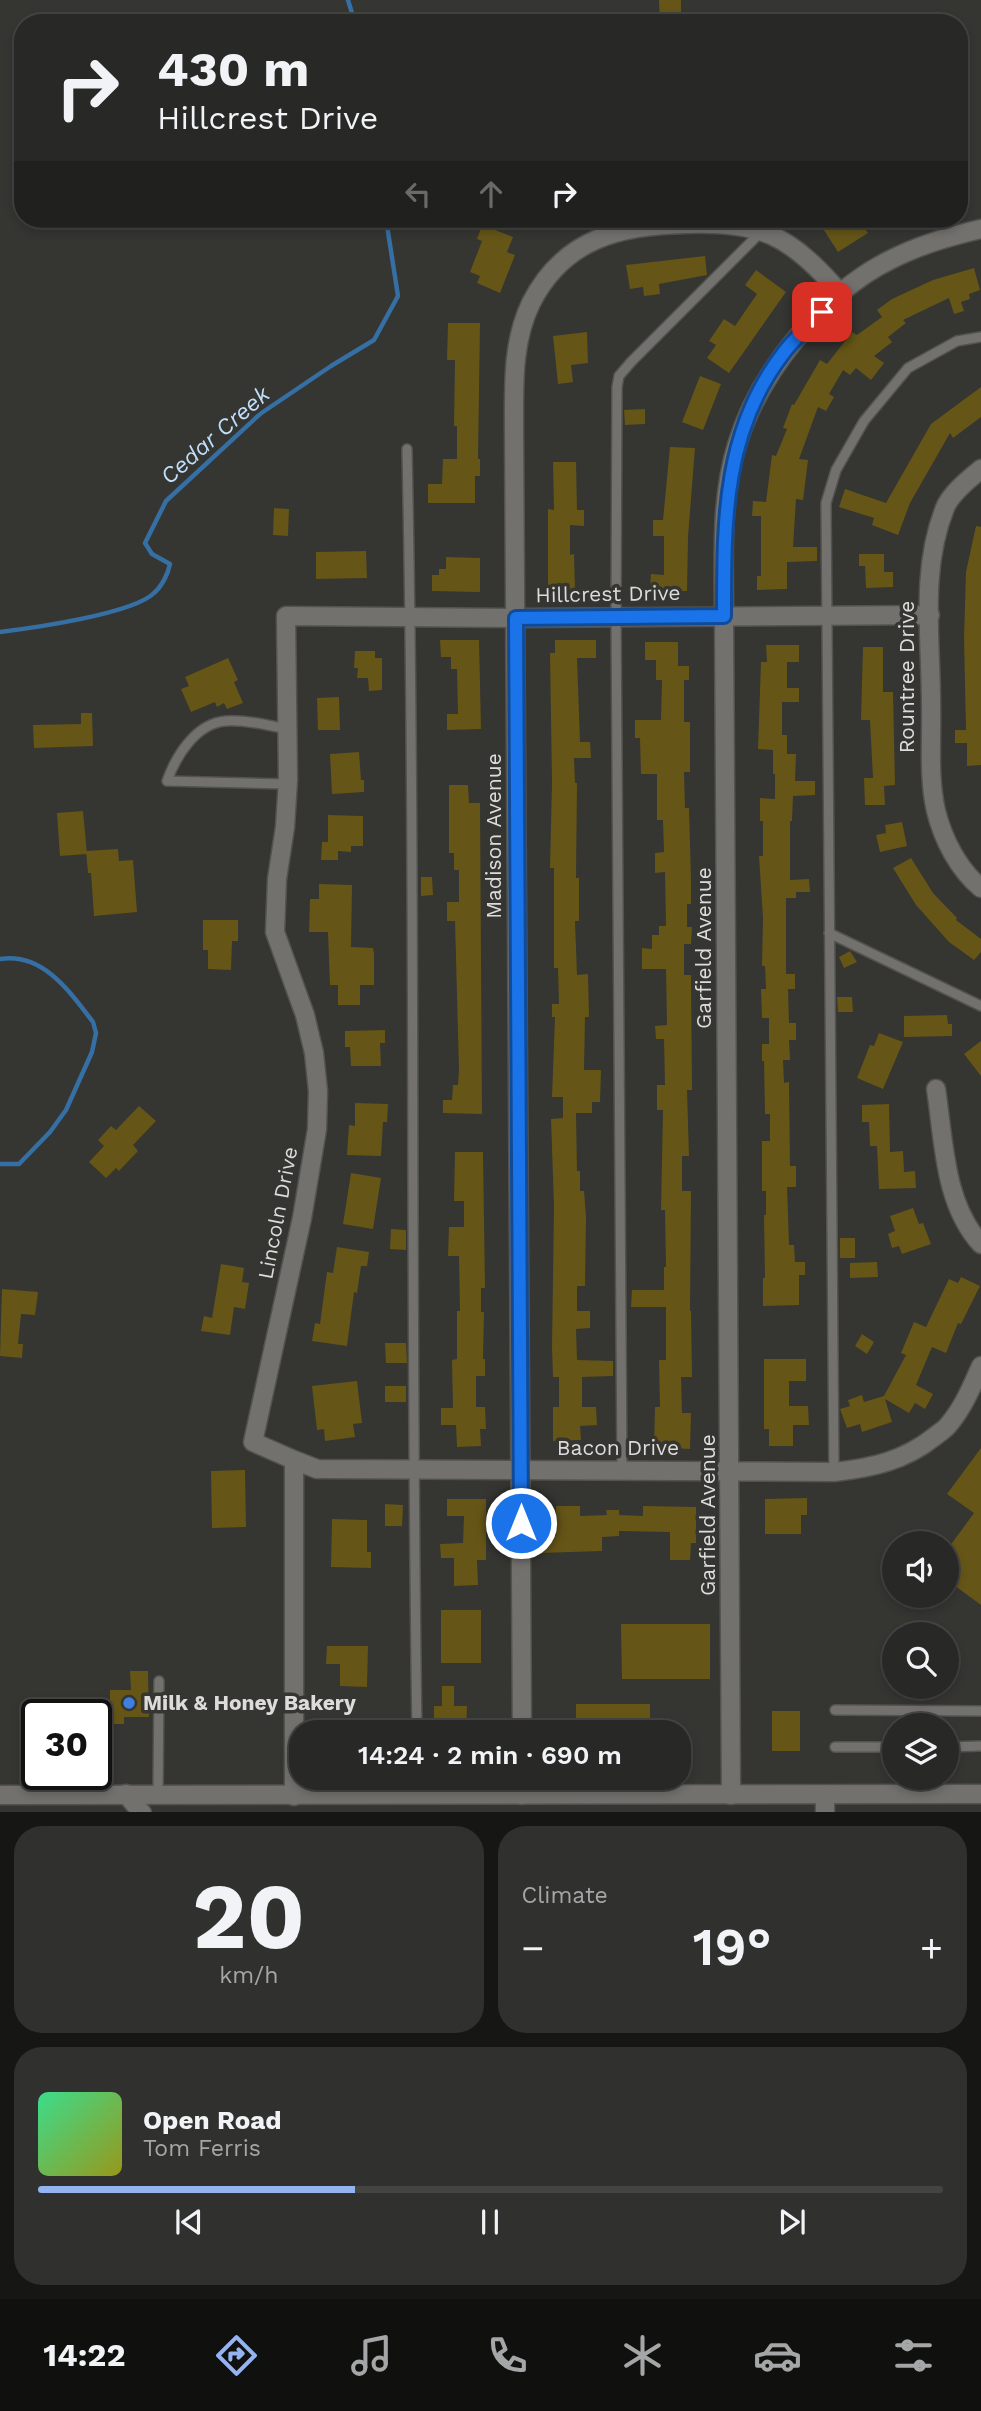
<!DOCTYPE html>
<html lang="en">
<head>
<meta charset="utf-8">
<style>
	body { margin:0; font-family:"Work Sans",sans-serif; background:#30302e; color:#f1f3f6; height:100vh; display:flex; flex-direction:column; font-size:26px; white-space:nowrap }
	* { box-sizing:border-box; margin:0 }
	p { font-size:23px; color:#a5a6a7 }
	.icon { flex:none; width:38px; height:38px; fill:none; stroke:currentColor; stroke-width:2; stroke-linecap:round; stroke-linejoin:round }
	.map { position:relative; height:1812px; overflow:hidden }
	.drawer { display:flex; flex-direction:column; gap:14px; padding:14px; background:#161615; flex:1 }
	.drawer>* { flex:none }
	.guide { position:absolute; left:14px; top:14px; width:954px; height:214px; border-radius:28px; box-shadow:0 4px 10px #0003,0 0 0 2px #444443; background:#282826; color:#f1f3f6; overflow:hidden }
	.buttons { position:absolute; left:882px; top:1531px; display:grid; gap:14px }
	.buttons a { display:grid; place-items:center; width:77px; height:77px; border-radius:50%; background:#282826; box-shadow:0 4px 10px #0003,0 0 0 2px #444443; font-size:35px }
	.speed { position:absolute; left:21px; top:1699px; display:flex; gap:14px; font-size:35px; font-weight:700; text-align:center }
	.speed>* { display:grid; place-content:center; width:91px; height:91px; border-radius:50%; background:#282826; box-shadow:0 4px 10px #0003,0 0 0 2px #444443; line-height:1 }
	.speed .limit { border:4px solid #111; border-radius:10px; background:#fff; color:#111 }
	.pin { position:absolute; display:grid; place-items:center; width:60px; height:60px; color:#fff; margin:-30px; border-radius:14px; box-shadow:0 4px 10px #0006 }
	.me { position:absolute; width:77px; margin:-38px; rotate:0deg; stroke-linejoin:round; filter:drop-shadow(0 0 5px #0008) }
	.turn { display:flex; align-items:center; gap:24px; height:147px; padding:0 28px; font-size:32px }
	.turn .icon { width:91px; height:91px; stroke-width:2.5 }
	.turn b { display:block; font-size:49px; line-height:60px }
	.lanes { display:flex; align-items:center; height:66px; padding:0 28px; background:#0003; justify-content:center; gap:35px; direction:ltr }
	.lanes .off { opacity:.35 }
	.big { font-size:52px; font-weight:600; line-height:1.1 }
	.drawer .card { flex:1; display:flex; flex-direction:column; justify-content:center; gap:10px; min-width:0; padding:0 24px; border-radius:28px; background:#30302e }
	.drawer .dial { align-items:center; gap:0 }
	.dial b { font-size:91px; line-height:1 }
	.song { display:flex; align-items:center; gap:21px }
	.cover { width:84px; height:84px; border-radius:10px; background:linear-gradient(135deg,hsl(150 70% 55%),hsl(60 70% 35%)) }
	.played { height:7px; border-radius:4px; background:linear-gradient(90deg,#95b2f1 35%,#444443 35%) }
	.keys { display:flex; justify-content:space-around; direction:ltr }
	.heat { display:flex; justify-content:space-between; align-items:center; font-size:38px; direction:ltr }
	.drawer .tiles { flex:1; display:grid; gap:14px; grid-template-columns:1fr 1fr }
	.card:last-child { grid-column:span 2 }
	.trip { position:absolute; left:289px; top:1720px; width:402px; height:70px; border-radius:28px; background:#282826; box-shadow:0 4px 10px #0003,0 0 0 2px #444443; font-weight:600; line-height:70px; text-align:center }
	.menu { display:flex; height:112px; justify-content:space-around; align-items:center; background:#10100f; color:#a5a6a7 }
	.menu .icon { width:49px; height:49px }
	.menu .active { color:#95b2f1 }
	.menu b { font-size:32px; color:#f1f3f6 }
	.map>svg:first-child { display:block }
</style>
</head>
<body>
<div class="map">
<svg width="981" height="1813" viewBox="0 0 981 1813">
	<rect width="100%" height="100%" fill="#353532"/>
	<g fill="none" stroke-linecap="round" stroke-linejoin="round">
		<!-- stream -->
		<path stroke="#366fa3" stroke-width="4.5" d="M348 0 355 23
			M0 632C32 628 133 614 154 593 162 586 168 574 170 564L152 554 145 543 166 501 260 414 331 366 374 340 398 296 386 219
			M0 959C43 952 70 992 93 1022L96 1033 92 1052 66 1110 50 1132 19 1164H0"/>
	</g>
	<!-- building -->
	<path fill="#655517" d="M659 0H681V23H660Z
		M828 219H858L868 233 838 252 820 224Z
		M482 225 513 237 507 252 515 255 500 293 477 283 480 276 470 272 482 241 477 239Z
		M705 256 707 275 659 284 660 294 644 296 643 287 630 289 626 265Z
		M974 268 980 290 969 294 970 299 961 302 964 311 954 314 949 298 903 320 906 323 888 337 892 342 874 356 884 363 871 380 856 368 850 375 843 370 829 394 834 397 826 411 818 407 799 459 808 460 803 500 796 499 793 547H817V561L787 562V589L757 590V576H761V516H752L753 501 766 502 772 455 776 456 787 429 783 428 792 404 794 405 820 360 827 364 852 332 857 335 882 317 877 310 892 299 933 280Z
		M756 270 786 292 729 373 707 358 716 345 709 341 724 319 735 326 757 294 745 285Z
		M448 323H480L478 459H480V476H475V503H428V484H442L443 459H457V426H454L455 360H447Z
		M587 332 588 363 571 365 573 382 558 384 553 336Z
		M700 376 721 384 703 430 682 422Z
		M981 387V417L953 438 950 433 910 503 898 535 872 525 874 518 839 507 845 489 886 503 931 424Z
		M645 409V424L625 425 624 410Z
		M670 447 695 448 688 537 687 591H650L651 574 664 575V536H653V520H663Z
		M553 462H576L577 510H584V526L570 525V555L574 554 575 591 548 592V509L554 510Z
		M274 508 289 509 288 536 273 535Z
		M976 526 981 527V765L967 766V743H955V730H966L964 638 966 572Z
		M366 551 367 578 316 579V552Z
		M859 554H884V572H893V587L866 588 865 566H859Z
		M446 557 480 558V592L432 591V575H439V569H446Z
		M440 640H479L481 729 447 730V714H458L457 669H451V657H441Z
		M555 640H596V658H577L580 742H590L591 758H574L575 783H577L576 878H579V921H575L577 975 588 974 589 1017H585L584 1070H601L600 1102H592V1113H576L577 1171H580V1191H584L586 1216 585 1286H577V1311H590V1328L576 1329 577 1360 613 1361V1376L582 1377V1407H596L597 1425 580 1426 581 1440 553 1441V1407H559V1377H553L552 1347 554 1206 551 1119 563 1118V1097H552L555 1017H552V1004H559L558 968H554V868H550L552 783 550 653H555Z
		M645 642H678V666H689V680H684V722H690V772H684L685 808H689L691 881V904H687V927H692L691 944H684V975H691L692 1090H687L689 1156H682V1191H691L690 1311H691L692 1377H681L682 1413H691L690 1449 654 1447 655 1407H660L659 1360H666V1307H631L632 1290H664V1267H666L665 1210H661L663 1110H657V1085H665L664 1039H656L655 1026 667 1025 666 969H642V948L652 949V935H659V926H666L665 872 655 873V853L664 852 663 820H657V774H641L640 738H635V720H661L662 680H656V660H645Z
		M766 645H799V662H787V688H799V702H782V735H787V754H796L795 781H815V795L793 796 792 821H790V880L809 879 810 892H796V898H786V974H795V989H788L789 1023H796V1040H789L790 1060H783L784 1083 789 1082 790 1166H796V1187H787L788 1215 789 1245H794L795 1262H805V1275H799V1305L763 1306V1278H765L764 1215H766V1191H762V1141H770V1114H765L764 1061H762V1044H769V1018H762L761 989H766L765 966H762L763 918 759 856H763V821H760V798L775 799V774H773V750L758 749 761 662H767Z
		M863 647H883V692H893L895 785 884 786 885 805H865L864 778H873L870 720H861Z
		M355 651H375V658H382V690L369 691 368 678H357L358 668H354Z
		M228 658 238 680 234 682 243 703 227 709 224 703 217 707 215 702 191 712 181 689 189 686 185 677Z
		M339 697 340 730H318L317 698Z
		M81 713H92L93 746 34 748 33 725 81 724Z
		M359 752 361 780H364V792L332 794 330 754Z
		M449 785H468L469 803H480L482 1114 443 1113V1100H452L453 1085H458L459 1070 455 921H447V902H459V870H454V853H449Z
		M83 811 87 854 60 856 57 813Z
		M328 815 363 816V846H351V852L338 851V860H321L322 842H328Z
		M902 822 907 846 880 852 876 835 886 833 885 825Z
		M118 849 119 861 133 860 137 912 94 916 91 873H88L86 851Z
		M911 858 933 893 957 918 956 920 981 939V952L974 960 949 942 916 905 893 868Z
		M421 877H432L433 895 421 896Z
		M319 884 352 885 351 947 373 948 374 954V985H360V1005H338V985H330L328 932H309L310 899H319Z
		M203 920H238V941H232L231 970 208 969V950H203Z
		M850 951 857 962 844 968 839 957Z
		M837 997H852L853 1012H838Z
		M947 1015 948 1024H952V1036L904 1037V1016Z
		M385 1030V1043H380L381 1066H351L350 1047H345V1031Z
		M879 1033 903 1042 883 1089 857 1078 870 1045 874 1046Z
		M981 1041V1076L964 1054Z
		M355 1103 388 1104 387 1122H383L381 1156 347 1155 349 1125 355 1126Z
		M889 1104 890 1152 903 1151 904 1172 915 1171 916 1188 879 1189 877 1146H870L869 1122H862V1105Z
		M139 1106 156 1121 133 1145 138 1151 119 1171 116 1168 106 1178 89 1162 104 1146 98 1140 111 1126 116 1130Z
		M455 1152H483L485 1288H481V1312H484L483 1359H485V1376H476V1407H485L486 1429H480L481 1446 457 1447 456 1425H441V1408H453L452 1360 457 1359V1311H460L459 1256H448L449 1227H464V1201H454Z
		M351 1173 381 1178 373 1229 343 1224Z
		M913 1208 919 1224 923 1223 931 1244 902 1254 899 1246 892 1248 888 1234 895 1231 890 1216Z
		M391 1229 406 1230V1250L390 1249Z
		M840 1238H855V1258H840Z
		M337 1247 369 1252 367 1266H361L357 1293 354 1292 347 1346 312 1341 315 1323 320 1324 327 1272 333 1273Z
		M877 1262 878 1277 850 1278V1263Z
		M221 1264 244 1268 242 1282 249 1283 245 1309 234 1307 230 1335 201 1331 204 1316 212 1318Z
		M961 1277 980 1286 961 1324 958 1323 946 1353 932 1347 916 1385 933 1394 925 1409 915 1403 909 1413 885 1399 892 1422 862 1432 860 1424 847 1428 840 1409 850 1406 848 1400 862 1395 864 1402 884 1396 906 1355 901 1353 914 1322 926 1327 949 1279 958 1283Z
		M2 1289 38 1292 35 1315 21 1314 18 1344H23L22 1358 0 1356Z
		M862 1334 874 1342 867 1354 855 1346Z
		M385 1343H406L407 1363H386Z
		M764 1359H806V1381H789V1406H808L809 1425H793V1446H769V1429H764Z
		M357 1381 362 1423 353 1424 355 1437 325 1441 324 1429 317 1430 312 1386Z
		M385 1386H406V1402H385Z
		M981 1448V1605L947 1580V1550L974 1513 947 1494Z
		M245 1470 246 1527 212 1528 211 1471Z
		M807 1498V1515H801V1534H765V1499Z
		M447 1499H486V1560H477L478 1585 454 1586V1558H441L440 1544 463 1543 464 1516H447Z
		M385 1504 403 1505 402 1526H385Z
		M556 1506H580V1516L607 1515 606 1510H619V1515L643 1516V1506L696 1507V1543H691L690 1560H670V1532L619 1531V1536L602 1537V1551L540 1553 539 1536H556Z
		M332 1519 367 1520V1552H371V1568L331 1567Z
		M441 1610H481V1663H441Z
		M621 1624H710V1679H622Z
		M327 1646H368L367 1687 340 1686V1664H326Z
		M130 1671H148L149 1717H124V1724H110V1690H131Z
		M442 1686H454V1706H467L466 1732H455V1724H434V1706H442Z
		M576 1704H650V1732H576Z
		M772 1711H800V1751H772Z
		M315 1718H335V1732H314Z"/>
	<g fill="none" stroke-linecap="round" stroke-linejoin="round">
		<!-- service casing -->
		<g stroke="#53524f" stroke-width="12">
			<path id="service" d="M407 449C416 877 410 1305 417 1732
				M287 729C268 725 247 720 226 721 196 723 176 756 167 781L288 784
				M829 933 981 1006
				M622 1471 616 617 617 387 619 376 631 362 761 232
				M834 1472 826 503 836 470 864 421 908 368 957 341 981 337
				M835 1710 981 1711
				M835 1747H894
				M947 1747 981 1746
				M417 1778V1796
				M158 1794 159 1681"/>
		</g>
		<!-- minor casing -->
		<g stroke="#53524f" stroke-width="21">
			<path id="minor" d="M981 469C970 478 950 494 945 508 920 569 931 639 931 704 932 739 928 776 936 811 943 839 958 869 981 888
				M936 1089C944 1141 944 1204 981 1244
				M294 1460 317 1469 834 1472C871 1468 904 1461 934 1437 939 1433 946 1429 950 1423 964 1406 972 1386 981 1366
				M522 1732 514 429C514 386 512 342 531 303 564 238 621 225 687 224 715 223 745 224 771 235 798 247 821 271 840 293
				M522 1778V1795
				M126 1794 142 1813
				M731 1795 724 616C724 560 720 499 737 445 758 374 823 293 890 260 919 245 950 236 981 229
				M294 1796V1460L253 1442 302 1218 317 1129 318 1091 314 1053 305 1015 275 932 277 879 285 827 288 780 286 616 516 618 930 615
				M825 1813V1795"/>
		</g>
		<!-- secondary casing -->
		<g stroke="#53524f" stroke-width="21">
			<path id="secondary" d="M0 1795 981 1794"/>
		</g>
		<!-- service -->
		<use href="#service" stroke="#72716e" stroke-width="9"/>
		<!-- minor -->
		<use href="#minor" stroke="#72716e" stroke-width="18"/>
		<!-- secondary -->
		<use href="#secondary" stroke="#72716e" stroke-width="18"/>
	</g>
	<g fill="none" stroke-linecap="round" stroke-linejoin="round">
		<!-- route casing -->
		<g stroke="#114b97" stroke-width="18">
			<path id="route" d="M521 1523 516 618 724 616C724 521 723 430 785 351 796 337 810 325 822 312"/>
		</g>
		<!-- route -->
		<use href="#route" stroke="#1a73e8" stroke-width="12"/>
	</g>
	<!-- markers -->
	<circle fill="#3f7fe0" stroke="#353532" stroke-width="2.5" cx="129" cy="1703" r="7"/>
	<g text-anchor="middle" stroke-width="7" stroke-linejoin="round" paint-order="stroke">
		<!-- street labels -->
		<g font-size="21" fill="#dddcdb" stroke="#353532">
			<text transform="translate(608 594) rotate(-1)" y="7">Hillcrest Drive</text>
			<text transform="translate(907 677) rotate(-90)" y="7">Rountree Drive</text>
			<text transform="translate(494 836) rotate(-90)" y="7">Madison Avenue</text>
			<text transform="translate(704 948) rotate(-90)" y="7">Garfield Avenue</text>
			<text transform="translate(278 1213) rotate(-79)" y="7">Lincoln Drive</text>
			<text x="618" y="1455">Bacon Drive</text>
			<text transform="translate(708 1515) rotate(-90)" y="7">Garfield Avenue</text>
		</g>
		<!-- poi labels -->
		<g font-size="21" font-weight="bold" fill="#dddcdb" stroke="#353532" text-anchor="start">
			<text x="143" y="1710">Milk &amp; Honey Bakery</text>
		</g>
		<!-- water labels -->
		<g font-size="23" font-style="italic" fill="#c0dffd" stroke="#353532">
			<text transform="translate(215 435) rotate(-41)" y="8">Cedar Creek</text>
		</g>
	</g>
</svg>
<div class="buttons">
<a><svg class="icon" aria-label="sound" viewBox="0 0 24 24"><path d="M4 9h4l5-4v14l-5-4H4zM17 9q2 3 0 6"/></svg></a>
<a><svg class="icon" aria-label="search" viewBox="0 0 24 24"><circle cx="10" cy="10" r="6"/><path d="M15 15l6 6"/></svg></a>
<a><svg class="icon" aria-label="layers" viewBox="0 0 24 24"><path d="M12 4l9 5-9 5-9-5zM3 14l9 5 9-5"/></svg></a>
</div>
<div class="speed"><div class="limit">30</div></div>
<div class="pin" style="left:822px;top:312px;background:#d93025"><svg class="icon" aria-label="arrive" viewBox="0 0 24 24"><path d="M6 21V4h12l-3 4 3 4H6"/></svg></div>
<svg class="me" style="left:521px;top:1523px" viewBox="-20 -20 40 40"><circle r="17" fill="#1a73e8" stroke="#fff" stroke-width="3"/><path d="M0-11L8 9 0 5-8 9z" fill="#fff"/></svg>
<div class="trip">14:24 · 2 min · 690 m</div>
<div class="guide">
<div class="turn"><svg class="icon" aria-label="right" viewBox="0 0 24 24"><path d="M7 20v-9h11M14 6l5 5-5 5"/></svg><div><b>430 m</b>Hillcrest Drive</div></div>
<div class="lanes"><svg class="icon off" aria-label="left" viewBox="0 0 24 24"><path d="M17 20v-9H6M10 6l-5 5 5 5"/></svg><svg class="icon off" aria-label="ahead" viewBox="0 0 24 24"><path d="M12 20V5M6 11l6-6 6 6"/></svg><svg class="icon" aria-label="right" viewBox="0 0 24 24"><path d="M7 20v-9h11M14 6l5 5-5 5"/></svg></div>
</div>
</div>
<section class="drawer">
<div class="tiles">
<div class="card dial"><b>20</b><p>km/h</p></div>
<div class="card"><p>Climate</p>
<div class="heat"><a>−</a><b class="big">19°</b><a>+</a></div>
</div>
<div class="card">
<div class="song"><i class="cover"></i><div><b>Open Road</b><p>Tom Ferris</p></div></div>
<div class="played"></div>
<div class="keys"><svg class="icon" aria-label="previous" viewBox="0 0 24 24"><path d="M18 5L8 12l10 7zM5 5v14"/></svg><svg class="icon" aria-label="pause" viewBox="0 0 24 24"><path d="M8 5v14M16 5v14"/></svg><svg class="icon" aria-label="next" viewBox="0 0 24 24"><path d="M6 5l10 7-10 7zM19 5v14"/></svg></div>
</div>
</div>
</section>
<nav class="menu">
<b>14:22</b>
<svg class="icon active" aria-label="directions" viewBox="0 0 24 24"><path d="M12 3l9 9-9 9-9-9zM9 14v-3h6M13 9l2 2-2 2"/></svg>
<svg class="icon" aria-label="music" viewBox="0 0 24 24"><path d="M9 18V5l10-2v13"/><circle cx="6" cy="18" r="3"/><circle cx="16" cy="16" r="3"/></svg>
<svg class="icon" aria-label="phone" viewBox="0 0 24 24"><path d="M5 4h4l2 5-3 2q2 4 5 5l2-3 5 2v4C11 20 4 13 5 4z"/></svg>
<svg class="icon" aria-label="climate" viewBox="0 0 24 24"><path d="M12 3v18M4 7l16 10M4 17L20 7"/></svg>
<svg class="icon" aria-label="car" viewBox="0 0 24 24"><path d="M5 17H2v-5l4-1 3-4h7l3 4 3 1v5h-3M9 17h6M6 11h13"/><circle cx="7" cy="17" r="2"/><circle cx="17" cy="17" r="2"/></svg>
<svg class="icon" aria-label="filters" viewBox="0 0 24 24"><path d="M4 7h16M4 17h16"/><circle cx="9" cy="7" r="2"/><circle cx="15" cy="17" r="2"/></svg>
</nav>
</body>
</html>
